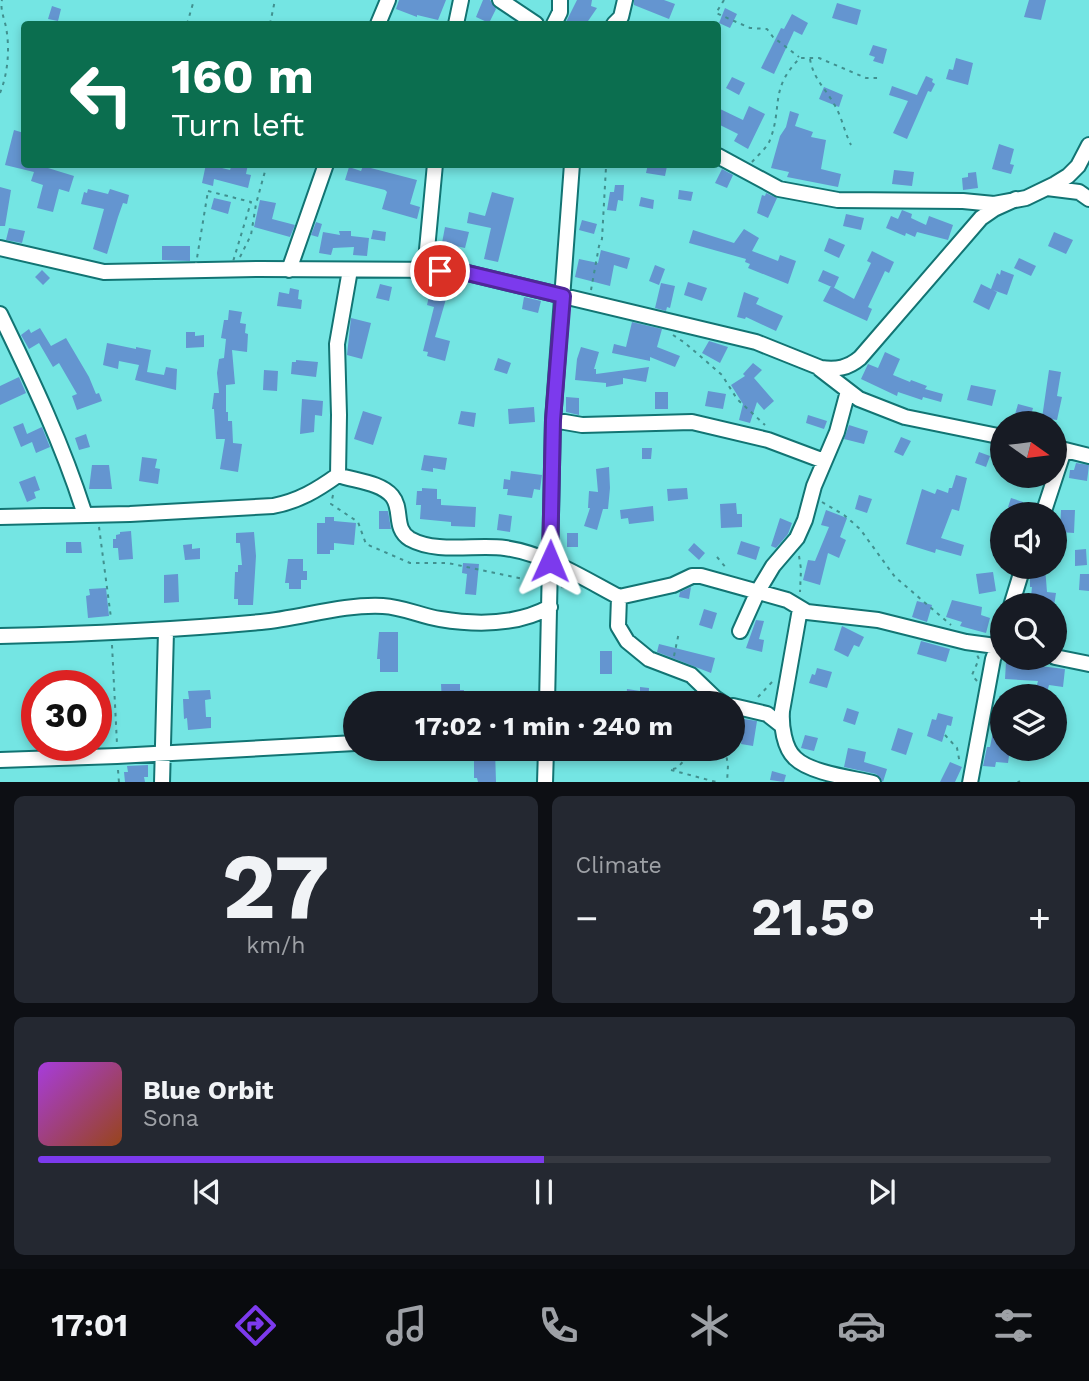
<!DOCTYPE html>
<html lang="en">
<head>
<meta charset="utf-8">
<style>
	body { margin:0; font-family:"Work Sans",sans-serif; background:#242831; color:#f1f3f6; height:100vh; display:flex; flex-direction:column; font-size:26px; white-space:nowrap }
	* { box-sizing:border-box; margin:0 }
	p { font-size:23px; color:#9ea1a6 }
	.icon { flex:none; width:38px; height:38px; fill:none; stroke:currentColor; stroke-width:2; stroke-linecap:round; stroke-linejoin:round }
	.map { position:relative; height:782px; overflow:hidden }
	.panel { display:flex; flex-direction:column; gap:14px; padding:14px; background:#0d0f14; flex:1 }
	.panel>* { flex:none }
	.top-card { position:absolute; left:21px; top:21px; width:700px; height:147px; border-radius:7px; box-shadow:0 4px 10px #0003; background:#0b6e4f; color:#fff; overflow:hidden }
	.needle { width:46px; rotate:104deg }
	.controls { position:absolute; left:990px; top:411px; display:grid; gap:14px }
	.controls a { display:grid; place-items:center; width:77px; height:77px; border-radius:50%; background:#171b24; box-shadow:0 4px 10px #0003; font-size:35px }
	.speed { position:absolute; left:21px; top:670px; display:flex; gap:14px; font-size:35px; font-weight:700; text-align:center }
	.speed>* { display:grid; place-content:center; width:91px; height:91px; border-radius:50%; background:#171b24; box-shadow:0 4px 10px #0003; line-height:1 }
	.speed .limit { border:10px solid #d22; background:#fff; color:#111 }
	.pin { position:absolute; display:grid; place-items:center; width:60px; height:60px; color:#fff; margin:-30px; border:4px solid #fff; border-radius:50%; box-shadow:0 2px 7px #0007 }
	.me { position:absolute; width:77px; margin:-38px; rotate:1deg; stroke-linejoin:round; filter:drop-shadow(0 0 5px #0008) }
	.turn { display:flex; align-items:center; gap:24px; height:147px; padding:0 35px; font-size:32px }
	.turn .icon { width:91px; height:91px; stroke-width:2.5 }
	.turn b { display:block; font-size:49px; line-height:60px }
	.big { font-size:52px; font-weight:700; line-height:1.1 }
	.panel .tile { flex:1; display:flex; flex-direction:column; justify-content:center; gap:10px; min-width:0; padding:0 24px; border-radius:10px; background:#242831 }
	.panel .dial { align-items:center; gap:0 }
	.dial b { font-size:91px; line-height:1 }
	.song { display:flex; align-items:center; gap:21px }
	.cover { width:84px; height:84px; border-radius:10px; background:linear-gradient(135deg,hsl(280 70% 55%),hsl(20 70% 35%)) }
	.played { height:7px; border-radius:4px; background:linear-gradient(90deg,#7c3aed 50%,#363941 50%) }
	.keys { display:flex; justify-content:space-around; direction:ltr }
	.heat { display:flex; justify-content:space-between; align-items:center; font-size:38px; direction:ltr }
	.panel .tiles { flex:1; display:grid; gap:14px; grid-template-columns:1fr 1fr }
	.tile:last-child { grid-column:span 2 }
	.trip { position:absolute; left:343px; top:691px; width:402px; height:70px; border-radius:35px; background:#171b24; box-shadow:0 4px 10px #0003; font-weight:700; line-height:70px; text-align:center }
	.tabs { display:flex; height:112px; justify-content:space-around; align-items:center; background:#090b0e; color:#9ea1a6 }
	.tabs .icon { width:49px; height:49px }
	.tabs .on { color:#7c3aed }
	.tabs b { font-size:32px; color:#f1f3f6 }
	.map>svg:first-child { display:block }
</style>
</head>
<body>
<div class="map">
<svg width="1089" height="783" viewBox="0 0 1089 783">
	<rect width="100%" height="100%" fill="#74e5e3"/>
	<!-- building -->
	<path fill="#6495d0" d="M399 0H446L438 20 417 15V17L396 9Z
		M483 0H490L496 9 489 23 476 17Z
		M577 0H592L591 6 597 8 586 24H565Z
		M634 0H664L675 4 669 19 634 5Z
		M1029 0H1046L1041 20 1024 17Z
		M837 3 861 10 857 25 832 18Z
		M52 6 61 9 58 21 48 19Z
		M725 8 737 14 730 28 719 23Z
		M792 14 808 23 802 35 794 31 774 74 761 68 781 28 784 29Z
		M873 45 887 49 883 64 873 61 875 57 869 55Z
		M956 58 973 63 968 85 946 79 949 69 953 70Z
		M926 76 933 79 932 82 935 84 931 92 928 91 907 139 893 133 908 101 889 95 892 86 917 95Z
		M732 77 745 83 739 95 726 88Z
		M824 87 843 95 839 107 819 99Z
		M749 106 765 114 748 149 734 141 738 134 718 124V108L743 120Z
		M790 111 799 114 795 126 813 132 811 137 826 140 821 169 841 174 838 187 787 177 789 172 771 168 780 136 786 127Z
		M14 130 24 133V164H35L74 176 69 192 59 189 53 212 37 208 43 185 31 181 34 172 5 165Z
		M999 144 1014 149 1010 164 1014 165 1011 174 992 169Z
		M206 164 230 170 232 164H248L246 174 251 175 248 188 214 179 213 186 202 183Z
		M648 164 667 166 665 176 646 173Z
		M363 166 417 180 410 204 420 207 417 219 382 209 387 192 385 190 345 180 349 167 361 171Z
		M722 169 733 175 727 188 715 183Z
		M894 170 914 172 912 186 892 184Z
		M976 172 978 188 963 190 962 178 968 177V173Z
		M615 185H624L623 201 618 200 616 211 607 210 610 192H614Z
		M0 187 11 190 5 226H0Z
		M88 189 108 194 110 189 129 195 127 204 123 203 118 217 107 254 93 249 104 209 81 204 84 192 87 193Z
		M679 190 693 192 691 201 678 199Z
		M492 192 514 198 498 262 484 259 491 228 467 223 469 212 485 216Z
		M766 193 777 198 768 218 757 213 762 195 765 196Z
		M641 197 654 200 653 209 639 206Z
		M214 198 231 202 228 214 211 209Z
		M260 200 276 203 272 219 295 225 290 237 254 227Z
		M902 210 912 214 911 218 926 225 929 216 953 225 948 240 917 232 915 237 906 233 905 236 886 228 891 216 898 219Z
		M846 214 864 218 861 230 843 226Z
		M582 220 597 224 594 234 579 230Z
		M316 222 322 224 318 237 311 235Z
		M445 227 469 232 465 248 442 243Z
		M9 228 25 231 22 243 6 240Z
		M744 229 759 238 752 251 778 261 780 255 796 261 788 284 748 268 750 264 745 262 746 259 689 243 693 230 734 243Z
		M373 230 386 232 385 241 371 239Z
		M339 231H351V236L369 238 367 256 353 255 354 247 333 248 331 255 319 253 323 232 340 235Z
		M1054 232 1073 240 1066 254 1048 246Z
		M829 238 845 245 839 258 824 251Z
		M162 246H190V261L162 260Z
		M601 250 630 258 627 269 614 265 610 286 575 277 579 259 598 263Z
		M872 251 894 262 889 273 885 271 868 307 872 309 867 321 823 301 831 286 854 299 871 263 867 261Z
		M1019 258 1036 266 1031 276 1014 268Z
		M655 265 665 269 659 285 649 281Z
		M42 270 50 278 43 285 35 277Z
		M823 270 839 277 834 288 818 281Z
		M1001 270 1014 275 1007 295 993 290 997 292 989 310 973 302 981 284 991 289 997 273 1000 275Z
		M688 282 707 288 702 301 684 295Z
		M661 283 675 286 670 308 667 307 666 311 655 308Z
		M380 284 392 287 389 301 376 298Z
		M290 288 299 290 298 299 302 300 301 309 277 306 279 292 289 294Z
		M431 288 448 292 435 337 450 341 445 361 427 356 428 352 423 351 434 307 427 305Z
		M744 292 759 298 756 304 783 316 776 331 746 317 745 319 737 317Z
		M524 297 541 301 538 313 522 309Z
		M229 310 242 312 240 323 246 324 245 333 248 334 247 352 232 350 235 384 226 385V412H228V421H232L233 443 242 444 238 472 220 469 225 439H216L214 409H212L214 393H219L217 373 219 359 224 358 226 339 221 338 224 320H228Z
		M351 318 371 323 362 359 347 355Z
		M632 322 662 329 657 347 680 356 675 367 650 357V361L612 353 614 344 626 347Z
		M40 328 51 346 66 338 89 377 96 394 99 393 102 401 77 410 72 396 77 394 59 363 53 367 39 343 29 349 21 335 29 329 31 333Z
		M186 332H195V336L204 335V347L186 348Z
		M709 341 728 347 720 363 702 353Z
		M107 343 136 349V347L151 350 147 372 164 375 166 367 177 369 176 390 135 380 139 365 119 361 118 369 103 365Z
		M581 347 599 352 594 369H596V374L649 367 646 382 623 378V384L606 387V383L575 380 577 359Z
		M885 352 900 359 893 375 910 382 911 380 927 386 925 389 943 394 941 402 923 397 922 400 898 392 897 396 861 379 868 364 878 368Z
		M498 358 511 363 507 374 494 370Z
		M296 360 318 362 316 377 291 374 292 362H296Z
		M753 363 762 370 754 378 774 401 764 410 757 402 750 423 739 420 743 404 731 385 745 376 743 374Z
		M264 370 278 371 277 391 263 390Z
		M1049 370 1061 372 1057 396 1062 397 1057 420 1042 418Z
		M19 377 26 393 0 405V386Z
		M971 385 996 390 992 406 967 400Z
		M708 391 726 394 723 409 705 406Z
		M655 392H668V409H655Z
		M566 397 579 398V415L566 412Z
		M302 399 323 401 322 416 315 415 314 432 300 434Z
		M1018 404 1033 408 1029 422 1014 418Z
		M534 407 535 422 509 424 508 409Z
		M363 411 382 417 373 445 354 439Z
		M461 411 476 413 474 427 458 424Z
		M808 415 827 421 824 429 806 423Z
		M23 423 27 434 42 427 50 447 36 453 32 442 21 447 13 427Z
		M849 425 868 431 864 444 844 439Z
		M86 434 90 447 79 450 75 438Z
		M901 437 911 441 903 456 894 452Z
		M642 448H652L651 459H642Z
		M979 452 990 456 986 467 975 463Z
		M424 455 447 458 445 470 433 468V472L421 470Z
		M142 457 157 459 155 468 160 469 158 484 139 481Z
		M1076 463 1089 465 1087 481 1069 478 1070 470H1074Z
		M92 465H109L112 489H89Z
		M609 467 610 488 608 509H603L597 530 584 526 590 508H588L589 491 598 492 596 469Z
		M511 471 542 475 540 490 534 489 532 498 507 495 508 489H503L504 479 510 480Z
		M956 475 967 478 959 511 952 509 941 538 964 545 961 556 936 549 935 553 906 544 922 489 935 494 937 489 948 493 949 488H952Z
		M35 476 40 490 34 492 36 498 27 502 19 482Z
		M422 488 437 489V499H441V505L476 507 475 527 451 526V522L420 519 421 505H416L417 491H422Z
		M687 488 688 499 668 501 667 489Z
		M859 495 872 499 867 513 855 509Z
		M1011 498 1023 502 1021 511 1008 507Z
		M736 503 737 514H742V527L721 528 720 504Z
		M653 506 654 521 629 524 628 518 621 519 620 510Z
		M826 510 847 518 840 537 846 540 839 558 828 553 820 585 803 580 808 560 815 561 829 527 821 525Z
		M1061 510H1075L1074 533 1060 532Z
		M379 511H388L391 529H379Z
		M499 514 512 516 510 532 497 530Z
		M325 517H334V521L356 523 354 545 334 543V550H330V554H317V523H325Z
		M780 518 792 523 788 534 776 548 771 546Z
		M131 531 133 559 119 560 118 548H113V539H116V535L120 534V532Z
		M254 532 256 556 253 605H238V599H234L235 572H238V565H242L240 543H236V533Z
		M567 533H578V547H567Z
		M741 541 760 547 756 560 737 554Z
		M66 542H81L82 553H66Z
		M694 543 705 553 699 560 688 550Z
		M192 544V549L200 548V559L185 560 183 545Z
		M1086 549 1087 565 1075 566V550Z
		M288 559H303V571H307V580H301V589H289V583H285Z
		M463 563 479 564 476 595 465 594 467 574 462 573Z
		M1045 567 1047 592 1056 593 1054 606H1030L1032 587H1030V579L1032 568Z
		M993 572 996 591 979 594 976 574Z
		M178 574 179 602 164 603V575Z
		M1080 574H1089V591L1079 590Z
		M691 587 689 599 679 597 680 592Z
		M106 588 109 616 88 618 86 596 90 595 89 589Z
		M952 600 982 607 981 615 990 618 986 633 960 626 962 622 946 617Z
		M917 601 932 605 927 622 912 617Z
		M704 609 717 613 712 629 699 625Z
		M756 620 764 621 759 639 764 640 762 652 746 648Z
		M842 626 864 637 859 647 854 645 848 657 834 650Z
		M379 632H398V672H380V659H377Z
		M921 641 950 649 946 662 917 654Z
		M659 644 715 658 711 673 657 652Z
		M600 651H612V674H600Z
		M1006 662 1065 669 1063 687 1049 685 1046 696H1034L1038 681 1005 679Z
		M817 668 832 672 827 688 809 683 812 674 815 675Z
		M441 684H460V690H464L462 704H442Z
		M640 687 649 688 648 704 626 702 627 689 640 691Z
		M210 690 211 699 205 700 206 717H211V728L188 730 187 718 184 719 183 699H189L188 691Z
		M999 705H1003V749H1010L1008 763 996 762 995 767 983 766 987 747H990L994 727 992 726 994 713 997 714Z
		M847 708 859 712 855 725 843 721Z
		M938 713 953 717 951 726 947 725 942 742 927 736 932 719 936 720Z
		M737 718 757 721 753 746 741 744 743 731 735 730Z
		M898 728 913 733 906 755 891 750Z
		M805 735 818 738 814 751 801 748Z
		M848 748 866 752 864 762 887 769 883 782 876 774 844 767Z
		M476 750H495L496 782H478L477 778H474V760H476Z
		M950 762 962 767 955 782H940Z
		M148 765V777H144L145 782H125L124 772H128L127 766Z
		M772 771 786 775 784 782 770 780Z"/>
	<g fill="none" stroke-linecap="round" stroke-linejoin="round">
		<!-- minor casing -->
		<g stroke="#127473" stroke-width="18">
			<path id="minor" d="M500 0 536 24
				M378 24 388 0
				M456 24 461 0
				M554 24 560 12V0
				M614 24 621 17 625 0
				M718 156 779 189 838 200 963 201 994 204 1026 198 1055 184 1068 176 1078 166 1089 145
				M1047 188 1079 192 1089 199
				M0 248 104 272 259 269 455 270 756 342 821 368C837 370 848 368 860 358L981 218 994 209 1016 199
				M289 270 326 164
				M425 271 435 164
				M0 314C32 380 63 445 85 515
				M820 369 859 399 905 417 1003 437
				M553 420 572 164
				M1057 448 1089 456
				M338 475 339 415 337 344 350 270
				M1043 514 1064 450
				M0 517 130 514 273 506C299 501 317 490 338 475 355 481 380 482 392 496 403 509 393 529 410 539 437 554 476 544 505 548 546 554 583 578 619 597L618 626 627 641 649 659 691 675 715 698 724 704
				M619 597 673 585 692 576H701L787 600 807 612 878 620 966 642 1003 647
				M1011 606 1023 567
				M800 609 782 711C781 725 784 748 795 758 810 773 852 778 873 783
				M740 631 758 591 773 566 797 538 805 520 814 486 837 432 848 391
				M0 636C88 634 174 630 261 622 302 618 342 604 383 606 403 607 421 616 440 619 476 625 517 625 550 607
				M1055 657 1089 664
				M547 704 553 420 582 425 692 422 768 440 824 461
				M733 706 767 714 781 725
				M0 760 117 756 355 743
				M162 783 166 631
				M545 783 546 749
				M970 783 993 659 1003 631"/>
		</g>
		<!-- path -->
		<path stroke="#41908f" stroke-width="2" stroke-dasharray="3.5 5" stroke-linecap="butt" d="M724 0 716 13 750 28 767 29 773 37 799 57
			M187 24 194 0
			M270 24 275 0
			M810 59C813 78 825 88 834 104 842 117 844 131 851 145
			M0 93C8 73 10 49 6 27 4 18 0 9 2 0
			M752 162C758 155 767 148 770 140 783 106 769 89 800 58H819L866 78H879
			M208 191 251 202 232 265 196 264Z
			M240 257 251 235 256 204 267 164
			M591 290 599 246 602 239 606 167 616 164
			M673 335 685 343 722 375 737 399 765 425
			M333 495 331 504 358 522 366 544 410 563H448L538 582
			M822 502 844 515 860 529 895 577 951 625
			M99 527 111 618
			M799 556 801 569 800 592
			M717 557 727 569
			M561 587 576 589
			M112 645 117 744
			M674 656 679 632
			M977 681 972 675 979 659 977 655
			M1000 696 1003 703
			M758 697 773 681
			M945 735 957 748 960 764
			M725 749 728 765 727 783
			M673 769 677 768 695 749
			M118 770 119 783
			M671 770 720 783
			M1017 783 1020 781"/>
		<!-- minor -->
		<use href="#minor" stroke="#fff" stroke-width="14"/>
	</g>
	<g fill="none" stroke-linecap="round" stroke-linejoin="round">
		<!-- route casing -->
		<g stroke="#51269a" stroke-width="18">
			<path id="route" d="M440 271 455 270 563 296 553 420 550 561"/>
		</g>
		<!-- route -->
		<use href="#route" stroke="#7c3aed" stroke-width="12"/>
	</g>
</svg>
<div class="controls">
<a><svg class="needle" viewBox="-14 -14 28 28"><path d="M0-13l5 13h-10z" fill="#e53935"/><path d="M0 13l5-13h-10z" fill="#9ea1a6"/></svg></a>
<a><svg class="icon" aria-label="sound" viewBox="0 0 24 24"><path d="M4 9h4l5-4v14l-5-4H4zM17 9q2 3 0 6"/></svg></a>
<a><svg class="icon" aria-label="search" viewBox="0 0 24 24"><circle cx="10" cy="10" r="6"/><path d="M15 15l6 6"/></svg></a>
<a><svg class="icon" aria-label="layers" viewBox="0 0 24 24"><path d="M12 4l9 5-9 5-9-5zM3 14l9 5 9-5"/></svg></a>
</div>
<div class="speed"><div class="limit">30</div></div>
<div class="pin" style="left:440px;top:271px;background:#d93025"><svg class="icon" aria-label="arrive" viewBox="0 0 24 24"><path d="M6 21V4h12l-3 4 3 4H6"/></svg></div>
<svg class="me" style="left:550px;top:561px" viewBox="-20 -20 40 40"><path d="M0-17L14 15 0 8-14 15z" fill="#7c3aed" stroke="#fff" stroke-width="4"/></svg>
<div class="trip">17:02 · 1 min · 240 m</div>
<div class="top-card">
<div class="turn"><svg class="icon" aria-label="left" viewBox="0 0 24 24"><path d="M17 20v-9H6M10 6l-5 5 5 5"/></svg><div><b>160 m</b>Turn left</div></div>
</div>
</div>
<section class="panel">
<div class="tiles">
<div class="tile dial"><b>27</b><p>km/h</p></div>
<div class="tile"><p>Climate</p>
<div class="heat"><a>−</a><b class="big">21.5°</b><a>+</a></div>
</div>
<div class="tile">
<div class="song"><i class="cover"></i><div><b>Blue Orbit</b><p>Sona</p></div></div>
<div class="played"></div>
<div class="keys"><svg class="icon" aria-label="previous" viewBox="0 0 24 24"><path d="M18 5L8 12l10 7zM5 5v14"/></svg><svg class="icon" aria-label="pause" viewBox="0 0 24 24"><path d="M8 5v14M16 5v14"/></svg><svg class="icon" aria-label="next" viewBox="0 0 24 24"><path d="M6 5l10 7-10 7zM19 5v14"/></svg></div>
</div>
</div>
</section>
<nav class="tabs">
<b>17:01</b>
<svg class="icon on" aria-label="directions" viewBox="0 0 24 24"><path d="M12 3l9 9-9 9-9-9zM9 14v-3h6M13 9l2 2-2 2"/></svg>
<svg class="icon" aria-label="music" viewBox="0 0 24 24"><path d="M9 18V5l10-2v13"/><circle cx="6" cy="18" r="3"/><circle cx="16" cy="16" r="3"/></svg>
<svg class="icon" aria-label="phone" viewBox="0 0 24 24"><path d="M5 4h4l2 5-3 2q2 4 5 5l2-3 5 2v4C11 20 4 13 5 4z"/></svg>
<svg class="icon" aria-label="climate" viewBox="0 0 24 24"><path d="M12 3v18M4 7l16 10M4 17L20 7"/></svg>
<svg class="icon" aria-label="car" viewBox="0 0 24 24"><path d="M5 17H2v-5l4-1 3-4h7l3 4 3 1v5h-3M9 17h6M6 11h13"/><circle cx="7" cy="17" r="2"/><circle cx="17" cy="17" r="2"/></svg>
<svg class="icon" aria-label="filters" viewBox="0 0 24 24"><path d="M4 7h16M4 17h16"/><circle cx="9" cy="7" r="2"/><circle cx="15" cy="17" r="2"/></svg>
</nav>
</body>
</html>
